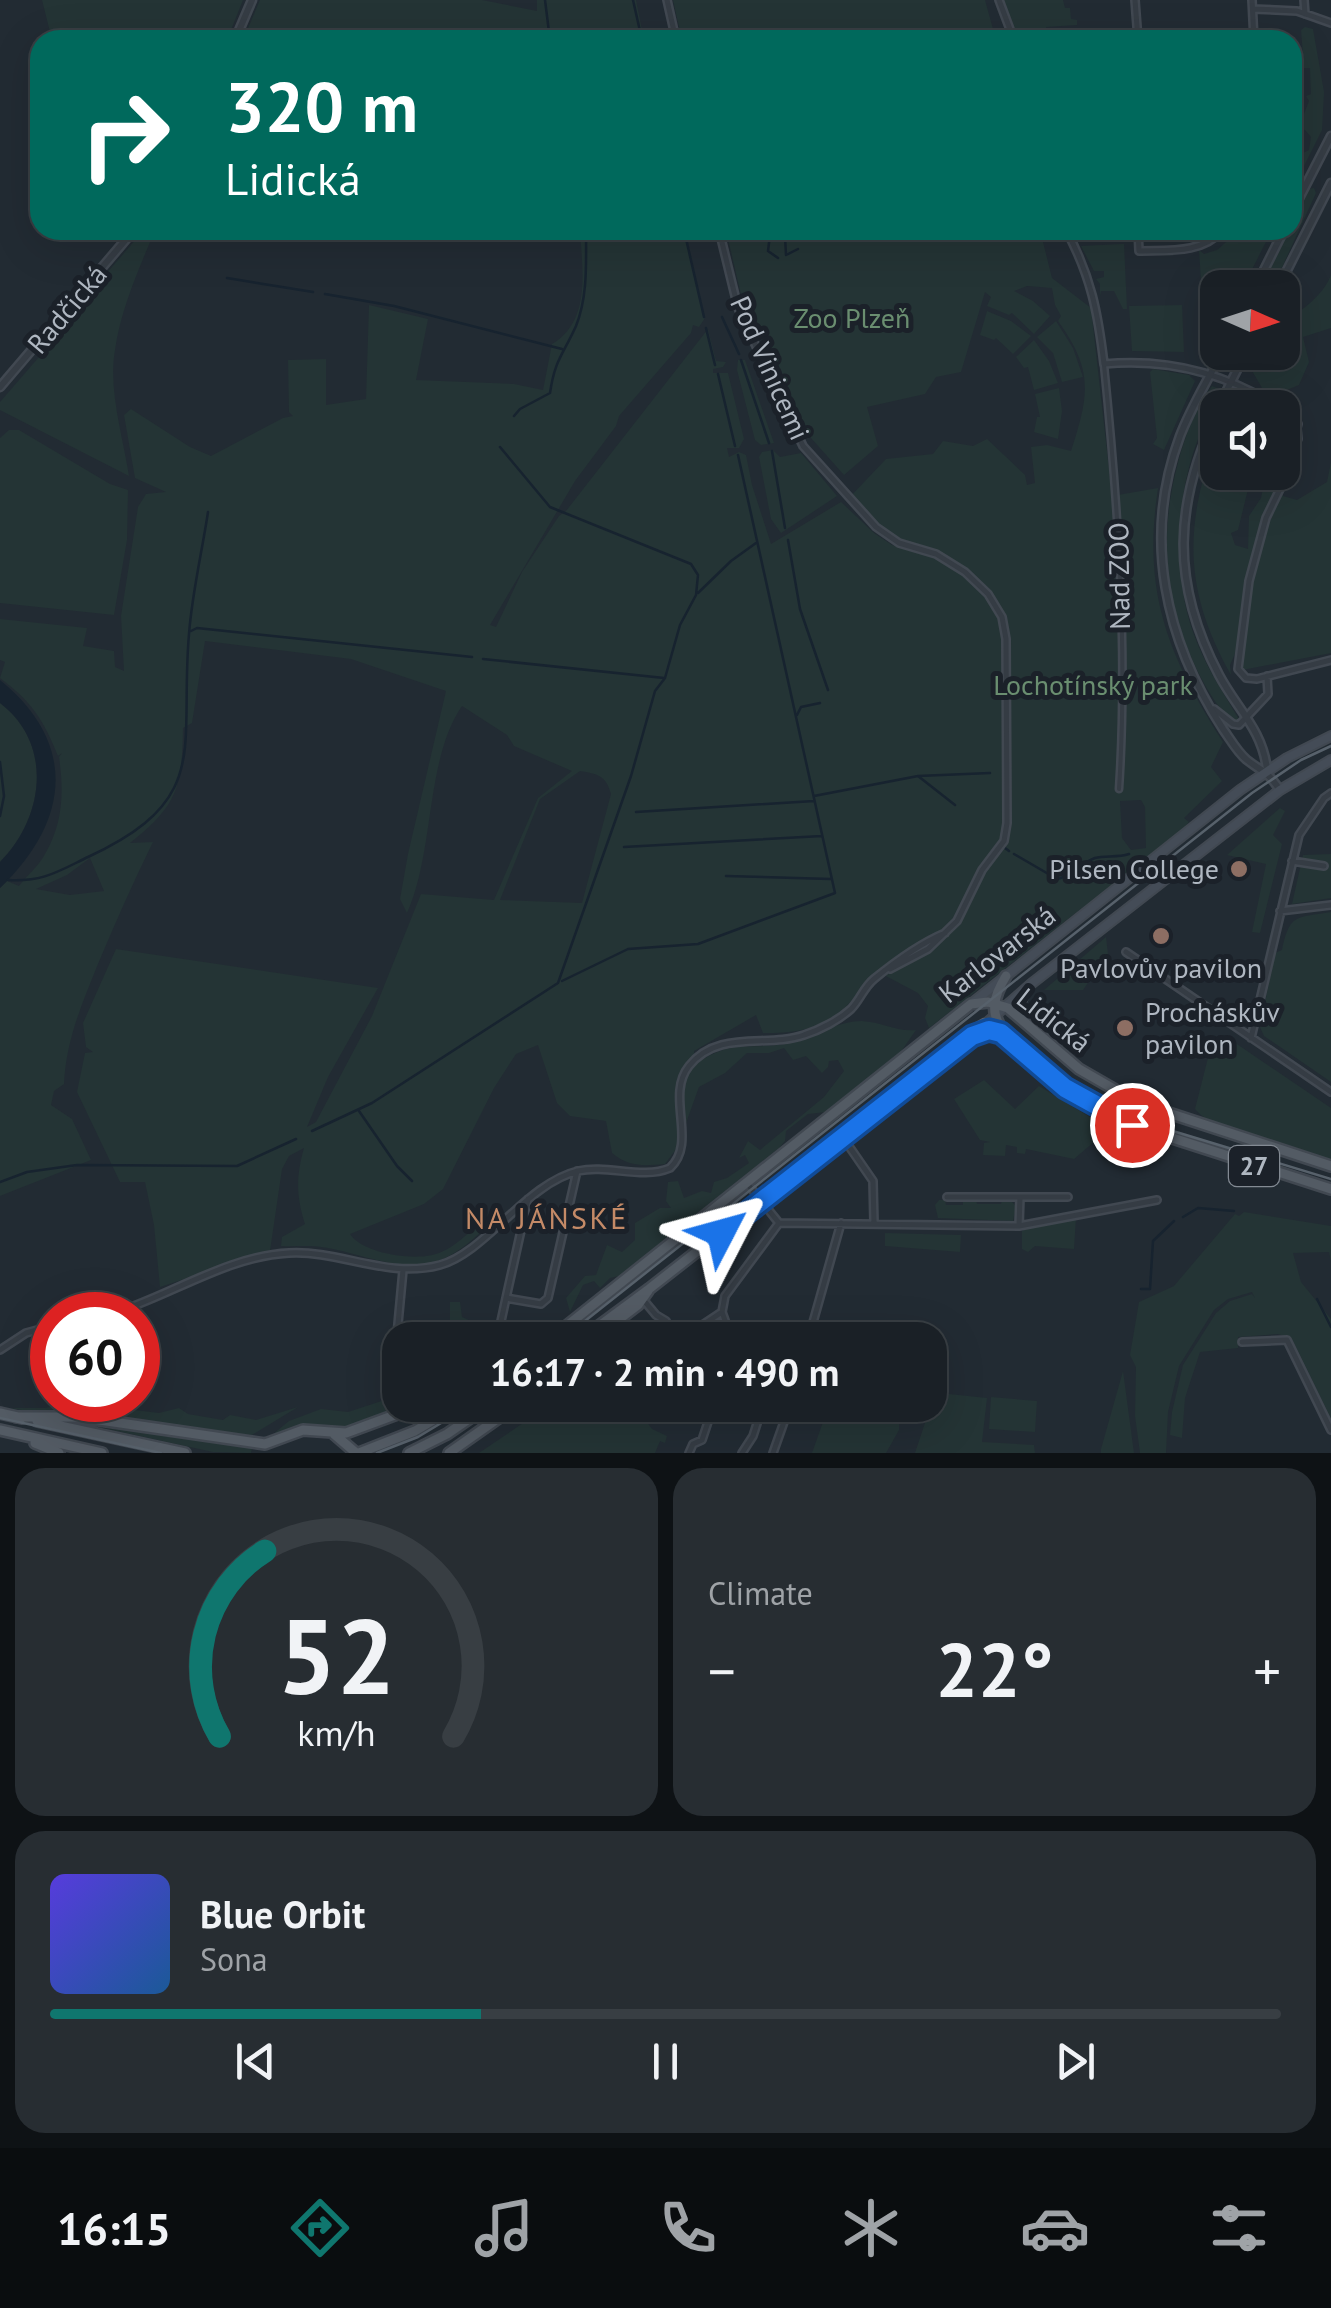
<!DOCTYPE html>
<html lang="en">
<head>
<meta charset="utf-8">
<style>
	body { margin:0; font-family:"PT Sans",sans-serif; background:#272d32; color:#f1f3f6; height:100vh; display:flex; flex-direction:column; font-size:38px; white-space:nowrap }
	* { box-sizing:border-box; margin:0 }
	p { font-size:32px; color:#9fa3a7 }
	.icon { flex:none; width:55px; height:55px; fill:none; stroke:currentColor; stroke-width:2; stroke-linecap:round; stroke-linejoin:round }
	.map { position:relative; height:1453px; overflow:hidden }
	.panel { display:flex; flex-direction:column; gap:15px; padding:15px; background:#0e1215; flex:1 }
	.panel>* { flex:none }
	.top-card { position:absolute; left:30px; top:30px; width:1272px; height:210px; border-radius:30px; box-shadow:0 10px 40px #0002,0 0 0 2px #383e43; background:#00695c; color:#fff; overflow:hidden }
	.needle { width:65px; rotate:93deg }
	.tools { position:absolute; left:1200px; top:270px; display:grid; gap:20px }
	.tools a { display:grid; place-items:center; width:100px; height:100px; border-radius:20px; background:#1a2026; box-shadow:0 10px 40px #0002,0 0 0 2px #383e43; font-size:50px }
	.speed { position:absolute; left:30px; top:1292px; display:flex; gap:20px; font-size:50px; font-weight:700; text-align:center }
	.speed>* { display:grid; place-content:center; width:130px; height:130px; border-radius:50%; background:#1a2026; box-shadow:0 10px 40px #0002,0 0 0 2px #383e43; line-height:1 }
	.speed .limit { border:15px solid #d22; background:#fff; color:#111 }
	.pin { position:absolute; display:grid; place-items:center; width:85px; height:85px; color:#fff; margin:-42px; border:5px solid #fff; border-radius:50%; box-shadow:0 2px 10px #0007 }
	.me { position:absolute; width:110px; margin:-55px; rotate:51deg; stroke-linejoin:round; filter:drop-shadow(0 0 8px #0008) }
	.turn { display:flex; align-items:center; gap:35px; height:210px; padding:0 30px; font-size:45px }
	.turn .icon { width:130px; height:130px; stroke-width:2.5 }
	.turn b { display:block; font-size:70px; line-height:85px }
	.big { font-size:75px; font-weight:600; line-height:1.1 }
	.panel .card { flex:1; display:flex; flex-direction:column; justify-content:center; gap:15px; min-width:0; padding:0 35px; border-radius:30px; background:#272d32 }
	.panel .dial { align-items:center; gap:0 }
	.dial svg { height:260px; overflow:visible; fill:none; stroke:#383e43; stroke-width:7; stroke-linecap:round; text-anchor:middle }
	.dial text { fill:#f1f3f6; stroke:none }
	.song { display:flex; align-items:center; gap:30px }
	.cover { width:120px; height:120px; border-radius:15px; background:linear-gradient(135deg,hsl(250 70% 55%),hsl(210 70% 35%)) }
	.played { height:10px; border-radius:5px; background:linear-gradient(90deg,#0f766e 35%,#383e43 35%) }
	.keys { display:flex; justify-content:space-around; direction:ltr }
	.heat { display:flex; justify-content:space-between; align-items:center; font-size:55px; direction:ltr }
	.panel .tiles { flex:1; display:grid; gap:15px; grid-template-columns:1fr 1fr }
	.card:last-child { grid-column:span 2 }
	.trip { position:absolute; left:382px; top:1322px; width:565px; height:100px; border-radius:30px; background:#1a2026; box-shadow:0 10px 40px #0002,0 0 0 2px #383e43; font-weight:600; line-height:100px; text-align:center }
	.dock { display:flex; height:160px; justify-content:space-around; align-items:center; background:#0a0d0f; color:#9fa3a7 }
	.dock .icon { width:70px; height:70px }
	.dock .selected { color:#0f766e }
	.dock b { font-size:45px; color:#f1f3f6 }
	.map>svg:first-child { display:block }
</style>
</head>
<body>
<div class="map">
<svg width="1331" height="1453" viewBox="0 0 1331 1453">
	<rect width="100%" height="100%" fill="#222b33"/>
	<!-- green -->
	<path fill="#243435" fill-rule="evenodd" d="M42 0H243L227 40H52Z
		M260 0H482L537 11V0H636L644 40H243Z
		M673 0H985L996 40H682Z
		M1003 0H1063L1065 8H1070L1071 19 1077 20V25L1046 27V31L1110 28 1114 35 1124 37 1018 40Z
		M1305 27 1313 29 1324 92 1322 130 1303 168 1295 164V157L1309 150 1311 137 1305 130 1293 128 1292 119 1304 114 1309 101 1306 96 1311 94 1310 68H1304L1301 30Z
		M1314 188 1316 193 1273 287H1260L1289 230H1292L1293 222 1309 189Z
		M144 230H155C139 269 121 308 115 350 108 390 123 436 129 476L0 410V402L52 342 60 327Z
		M580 230H685L705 318 699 327 693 325 691 333 619 416 616 426 575 481 490 625 496 627 522 572 559 516 566 511 708 329 716 361 726 362 723 367 713 369V373H728L744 439 739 448H727L729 457 739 452 746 455 752 485 771 544 841 502 874 533 892 545 931 555 963 572 936 554 899 543 876 527 848 499 886 459 933 454 943 441 973 446 987 439 1025 475 1027 485 1035 483 1031 447 1047 445 1071 451C1089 395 1094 371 1058 321L1061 316 1055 305 1052 288 1027 286 1014 291 1033 301 1050 316 1034 334 1012 313 1009 315 987 306 991 297 985 292 961 372 936 377 925 394 867 407 878 446 844 475 811 438 742 299 726 230H1040L1052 278 1091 308 1112 496 1158 488C1142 593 1168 655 1223 742L1211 767 1222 781 1184 818 1189 822 1183 829 929 1028 925 1018 928 1006 918 993 882 974 874 979 871 978C839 1020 817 1034 763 1033L756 1015 694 1051 696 1064C732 1039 746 1050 786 1044 812 1039 835 1021 862 1021 881 1022 897 1032 916 1030L900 1053 826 1112 808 1114 786 1131 785 1141 779 1148 619 1276 610 1278 600 1288 594 1281 583 1285 570 1312 566 1298 585 1276 596 1275 607 1245 622 1252 635 1240V1223L660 1208H671L666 1201 668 1182 678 1181 684 1198 702 1191 711 1193 714 1182 727 1178 749 1163 745 1155 739 1158 748 1141 760 1150 824 1097 844 1071 838 1060 829 1061 828 1067 822 1073 806 1056 793 1060 784 1048 769 1053H747L725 1073 699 1087 677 1148 665 1164C643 1166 629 1167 612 1153L606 1121 570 1116 557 1103 538 1045 516 1054 494 1088 443 1189 424 1204 350 1234C363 1254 417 1262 439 1253 460 1245 478 1223 494 1208L500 1214C483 1230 466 1248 445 1258 406 1277 360 1252 321 1247 308 1245 294 1247 281 1246L282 1237 305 1224C296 1196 296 1176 304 1148L289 1156 282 1169 270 1251 160 1287 154 1225 145 1182H120L77 1092 85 1053 93 1052 86 1047 83 1023 116 949 378 988 328 1077 307 1127 316 1122 372 1016 421 894 494 900 538 798 572 771 514 746 507 735 462 706C425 760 435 851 407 913L400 899 408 854 446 691 351 659 205 641 192 723 183 728C182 787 178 805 130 843L153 842C133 883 115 923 98 964 82 1004 66 1040 64 1084L54 1091 51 1105 72 1119 91 1160 0 1196V888L7 881 19 886C27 875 39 866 45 854 63 823 64 792 59 757L62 753 58 756C43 719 32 702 0 678L5 662 0 660V619L87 628 83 646 114 651 115 667 124 671 121 616 138 507 146 494 166 492 135 478 124 415 131 409 190 447 211 456 283 418 293 416 289 412 288 360 326 359V405L366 399 369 305 428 319 416 380 514 384 543 390 552 344C592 320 582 269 580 230ZM580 771C597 774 606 775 611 794L582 903 500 900 540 799ZM1141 800 1145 807 1146 848 1131 850 1122 838 1120 801ZM90 858 104 891 70 895 36 889 67 875Z
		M1240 230H1272L1243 287 1218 288 1217 319 1203 311 1199 250 1204 254 1217 250Z
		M1124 244 1127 309H1123L1114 291H1101L1100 296V284L1096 279 1104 277V271H1094L1081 246Z
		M1331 275V328L1303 337 1309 362 1299 385 1277 394 1262 388 1251 369 1259 353 1282 352 1283 323C1301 311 1323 296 1331 275Z
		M1182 305 1184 352 1132 351 1129 306Z
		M987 311 1011 321 1031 336 1013 354 996 338 994 340 980 335Z
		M1056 321 1073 348 1083 377 1062 382 1053 353 1037 337Z
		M1034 340 1049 361 1058 383 1034 390 1028 367 1024 368 1016 357Z
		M738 360H745L774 443 761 445 755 440 737 370Z
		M1153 369 1189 375 1195 381 1164 450 1153 444 1157 438 1150 372Z
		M1212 386 1219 389 1221 393C1213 409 1203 426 1197 442 1176 497 1173 577 1193 632 1204 664 1223 692 1240 721 1226 721 1212 697 1205 685 1166 615 1157 540 1178 463 1185 436 1195 408 1212 386Z
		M1059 388 1062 411 1058 439 1034 432 1037 417H1040L1035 394Z
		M1283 423 1296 435 1285 471 1283 496 1297 500 1327 482 1331 462V653L1242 670 1244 633 1230 665 1231 675C1183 589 1184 526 1217 435L1218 472 1252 473 1238 530 1231 533 1235 545 1248 549 1249 516 1261 498 1266 473 1282 472Z
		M9 430H19L110 484 128 490 127 540 114 615 0 603V438Z
		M773 450 780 457 801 453 837 496 781 533 771 519 759 457 762 452Z
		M0 703C54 744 44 818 0 862Z
		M1280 808 1285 811 1273 835 1282 844 1260 933 1252 932 1266 864 1227 855Z
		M1331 854V898L1292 904 1303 855Z
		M1331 912V1082L1264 1036 1260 1027 1275 953 1282 950C1290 913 1296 918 1331 912Z
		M1106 937 1108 954 1083 990H1044Z
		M1231 1040 1331 1108V1160C1298 1152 1214 1133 1195 1109L1210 1050Z
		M984 1080 1015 1109 1039 1086 1109 1129 1074 1159 1026 1149 1025 1154 1017 1153V1147L1006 1145 1005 1156 983 1155 984 1143 990 1142 980 1140 954 1099Z
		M1009 1199 1016 1206 1013 1221 938 1218 935 1205 939 1200H945L946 1205H963V1200H976L977 1204H1001L1002 1200Z
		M1244 1212 1331 1226V1262L1329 1252 1293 1253 1301 1282 1331 1319V1419L1292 1339 1278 1334 1238 1337V1348L1200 1352 1185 1398 1182 1438 1170 1435 1172 1412 1183 1365 1216 1313 1230 1301 1252 1294 1255 1298 1252 1292 1228 1299 1214 1310 1179 1366 1168 1412 1166 1453H1140L1135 1416 1136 1367 1130 1355 1139 1302 1174 1286 1235 1214 1239 1216Z
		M1076 1217 1074 1249 1035 1246 1028 1252 1022 1249V1231L1025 1229Z
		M885 1233 961 1235 960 1252 885 1246Z
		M450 1302H460L462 1317 491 1330 498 1340H434L435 1328H450Z
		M1123 1371 1134 1453H1101V1449Z
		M930 1392 987 1398 982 1442 1034 1445 1035 1453H915L926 1420 899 1414V1430L886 1453H812L823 1422 842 1419 846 1405H930Z
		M400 1395V1405H409L359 1424 340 1427 308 1424 272 1435 289 1421 321 1409 348 1412Z
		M991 1397 1037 1401 1035 1432 989 1429Z
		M100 1400 102 1406 159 1413 179 1408 188 1414 223 1420 230 1415 256 1420 298 1407 252 1435 42 1414 11 1408H44Z
		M543 1405H634L652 1429 667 1436 665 1443 660 1441 655 1453H479L532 1417Z
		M66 1420 252 1448 251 1453 213 1452Z"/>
	<!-- water -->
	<path fill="#17232f" d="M0 680C79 744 69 822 0 888V862C44 818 54 744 0 703Z"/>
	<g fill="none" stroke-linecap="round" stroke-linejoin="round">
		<!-- stream -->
		<path stroke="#17232f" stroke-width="2.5" d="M545 0 550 40
			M633 0 642 40
			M684 230 704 317
			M789 230 785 237 786 255 798 249
			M790 230 799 236
			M776 231 770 235 768 251 778 258
			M227 278 313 292
			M325 294 394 306 562 349
			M722 317 739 354
			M706 328 715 365
			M741 360 769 443
			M718 374 735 446
			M514 416 520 409 550 393C555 359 563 355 576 326 588 296 586 262 586 230
			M772 451 785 528
			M788 540 800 609 828 690
			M698 593 731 561 756 543
			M191 631 197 628 472 657
			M483 659 664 678
			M797 715 801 707 820 703
			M0 762 4 796 0 816
			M918 776 955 805
			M814 796 918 776 990 773
			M636 812 814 801
			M624 847 822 836
			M1005 848 1009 851
			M1014 854 1057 879C1072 876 1081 863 1095 858 1105 855 1117 858 1129 854
			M726 876 830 879
			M8 880C43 882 57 872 88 857 213 799 179 749 189 634 192 593 202 552 208 512
			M562 981 628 949 698 944 835 893 738 455
			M359 1111 397 1166 412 1181
			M312 1131 372 1103 558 983 631 776 655 691 665 678 680 625 696 595 698 575 691 564 550 507 500 447
			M0 1182 27 1172 77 1165 237 1166 296 1139
			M1183 1217 1198 1208 1234 1211
			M1141 1289H1150L1153 1241 1174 1221
			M1317 1299 1331 1327"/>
		<!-- pedestrian casing -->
		<g stroke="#414851" stroke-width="9">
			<path id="pedestrian" d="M1104 365C1118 503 1128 650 1119 789"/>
		</g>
		<!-- minor casing -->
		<g stroke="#414851" stroke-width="10">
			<path id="minor" d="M667 0 676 40
				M999 0 1014 40
				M1135 0 1138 40
				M1252 0 1254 40
				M1304 0 1305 14
				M1253 9 1297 11 1331 23
				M719 230 738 308 803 446 876 527 899 543 936 554 965 572 988 594 1002 617 1006 639 1007 823 1004 841 982 870 957 921 928 949 890 969
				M1066 230C1091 276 1098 313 1104 364 1167 358 1226 373 1280 408
				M1138 230 1139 251C1169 250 1201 254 1223 230
				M1282 409 1296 419 1298 439
				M1298 424 1280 489 1266 518 1249 581 1238 669 1246 678 1257 679 1331 660
				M1214 709 1233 724 1239 725 1268 694 1267 676
				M1292 861 1324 866
				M1280 911 1331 905
				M1126 952 1331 1092
				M1251 1038 1299 835 1324 798 1331 793
				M844 1139 873 1181 874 1223
				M746 1182 779 1223
				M947 1197H1020
				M528 1199 506 1298 541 1304 548 1298 577 1171
				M1019 1226 1020 1197H1068
				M646 1303 656 1315 666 1321 675 1340
				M108 1315C167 1298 226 1256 289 1253 340 1250 387 1279 440 1265 485 1253 527 1183 578 1171 608 1164 642 1180 670 1168 698 1142 665 1096 689 1066 718 1029 767 1048 804 1035 820 1030 839 1020 851 1009 860 1000 864 987 874 979 896 961 919 944 945 933
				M498 1335 506 1298
				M680 1340 722 1312
				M732 1340 722 1312 725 1296 779 1223 1019 1226 1157 1200
				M808 1340 841 1223
				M1242 1342 1287 1340 1331 1430
				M0 1350 26 1333 52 1326
				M394 1367 403 1270
				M689 1453 693 1444 702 1440 708 1422
				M742 1453 753 1436 763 1405
				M773 1453 790 1405"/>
		</g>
		<!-- tertiary casing -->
		<g stroke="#414851" stroke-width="11">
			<path id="tertiary" d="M235 40 252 0
				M1292 212 1331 136
				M1255 288 1284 230
				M1278 288 1331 183
				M1222 352C1208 380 1191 407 1180 436 1142 538 1165 640 1223 729 1230 739 1238 753 1247 760 1265 774 1265 769 1280 790
				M0 387 134 230
				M1218 408 1246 352
				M1218 410C1174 503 1170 582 1219 675 1237 709 1262 729 1267 769"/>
		</g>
		<!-- secondary casing -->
		<g stroke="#414851" stroke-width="12">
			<path id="secondary" d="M971 1004 1240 790 1287 758 1331 736
				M1026 1023 1020 1005 1026 990
				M974 1034 1031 984 1280 790 1331 760"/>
		</g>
		<!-- primary casing -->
		<g stroke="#414851" stroke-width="14">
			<path id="primary" d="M1005 1034C989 1013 993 997 1006 976
				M549 1340 971 1004 988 1002 1008 1008 1079 1069 1138 1103 1331 1166
				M580 1340 649 1289 972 1036 989 1030 1001 1033 1065 1088 1132 1125 1331 1189
				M592 1340 638 1305 648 1291
				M0 1413 22 1418
				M16 1417H79L265 1444 303 1430 346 1433 422 1405
				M37 1421 185 1453
				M0 1430 102 1453
				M334 1434 356 1453
				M35 1443 59 1453
				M359 1453 415 1431 459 1405
				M409 1453 447 1434 489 1405
				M449 1453 517 1405"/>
		</g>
		<!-- pedestrian -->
		<use href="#pedestrian" stroke="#353c44" stroke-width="4"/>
		<!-- minor -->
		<use href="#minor" stroke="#353c44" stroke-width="5"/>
		<!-- tertiary -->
		<use href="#tertiary" stroke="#353c44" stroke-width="6"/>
		<!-- secondary -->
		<use href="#secondary" stroke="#444c57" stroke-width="8"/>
		<!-- primary -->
		<use href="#primary" stroke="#535b64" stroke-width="9"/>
		<!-- tram -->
		<path stroke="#57616b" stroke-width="2.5" d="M967 1028 983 1019 1001 1021 1061 1073 1118 1108 1163 1128 1331 1179
			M561 1340 1252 793 1301 760 1331 746
			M0 1418 161 1453
			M377 1453 418 1437 471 1405"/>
	</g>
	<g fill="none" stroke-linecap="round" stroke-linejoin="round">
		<!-- route casing -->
		<g stroke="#114b97" stroke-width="25">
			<path id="route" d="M721 1233 972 1036 989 1030 1001 1033 1065 1088 1132 1125"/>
		</g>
		<!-- route -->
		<use href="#route" stroke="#1a73e8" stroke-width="18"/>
	</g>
	<!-- markers -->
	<g fill="#8d6e63" stroke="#1b2129" stroke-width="4">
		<circle cx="1239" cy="869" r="10"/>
		<circle cx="1161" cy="936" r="10"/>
		<circle cx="1125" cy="1028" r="10"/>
	</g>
	<g text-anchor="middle" stroke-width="10" stroke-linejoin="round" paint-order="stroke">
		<!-- shield labels -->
		<rect fill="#1b2129" stroke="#838a93" stroke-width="2.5" x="1229" y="1146" width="50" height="40" rx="8"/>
		<g font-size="25" font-weight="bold" fill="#afb7c1">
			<text x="1254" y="1175">27</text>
		</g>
		<!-- street labels -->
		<g font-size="28" fill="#afb7c1" stroke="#1b2129">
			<text transform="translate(67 309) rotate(-50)" y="10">Radčická</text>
			<text transform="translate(770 368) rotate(66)" y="10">Pod Vinicemi</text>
			<text transform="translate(1119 576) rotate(-91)" y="10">Nad ZOO</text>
			<text transform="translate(997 954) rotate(-38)" y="10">Karlovarská</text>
			<text transform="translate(1054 1020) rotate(38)" y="10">Lidická</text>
		</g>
		<!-- park labels -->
		<g font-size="28" fill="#6a8e70" stroke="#1b2129">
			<text x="852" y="328">Zoo Plzeň</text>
			<text x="1093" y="695">Lochotínský park</text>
		</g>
		<!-- poi labels -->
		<g font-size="28" fill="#afb7c1" stroke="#1b2129" text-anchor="end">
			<text x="1219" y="879">Pilsen College</text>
			<text x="1161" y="978" text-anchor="middle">Pavlovův pavilon</text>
			<text x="1145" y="1022" text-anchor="start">Procháskův<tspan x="1145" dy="32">pavilon</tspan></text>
		</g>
		<!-- neighbourhood labels -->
		<g font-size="30" letter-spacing="2.5" fill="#c48a67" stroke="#1b2129">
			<text x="547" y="1229">NA JÁNSKÉ</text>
		</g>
	</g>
</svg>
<div class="tools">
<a><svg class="needle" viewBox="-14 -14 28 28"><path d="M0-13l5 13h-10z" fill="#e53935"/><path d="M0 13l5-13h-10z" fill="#9fa3a7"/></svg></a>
<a><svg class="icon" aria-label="sound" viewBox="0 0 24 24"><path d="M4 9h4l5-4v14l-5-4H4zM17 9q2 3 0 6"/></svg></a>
</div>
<div class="speed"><div class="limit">60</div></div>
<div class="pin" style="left:1132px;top:1125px;background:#d93025"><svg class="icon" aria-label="arrive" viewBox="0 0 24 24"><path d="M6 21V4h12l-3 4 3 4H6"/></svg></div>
<svg class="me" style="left:721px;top:1233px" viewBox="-20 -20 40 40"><path d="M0-17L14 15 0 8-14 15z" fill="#1a73e8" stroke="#fff" stroke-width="4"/></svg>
<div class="trip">16:17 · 2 min · 490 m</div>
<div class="top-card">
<div class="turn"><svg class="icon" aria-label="right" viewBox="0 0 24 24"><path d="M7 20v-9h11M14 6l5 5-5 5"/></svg><div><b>320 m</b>Lidická</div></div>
</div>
</div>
<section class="panel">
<div class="tiles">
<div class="card dial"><svg viewBox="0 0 100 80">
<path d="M14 69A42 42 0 1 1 86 69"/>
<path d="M14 69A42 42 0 0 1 28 12" stroke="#0f766e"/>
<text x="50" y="56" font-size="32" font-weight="700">52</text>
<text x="50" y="72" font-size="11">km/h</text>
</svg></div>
<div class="card"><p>Climate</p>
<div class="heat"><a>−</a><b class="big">22°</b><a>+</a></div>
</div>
<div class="card">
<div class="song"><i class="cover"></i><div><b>Blue Orbit</b><p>Sona</p></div></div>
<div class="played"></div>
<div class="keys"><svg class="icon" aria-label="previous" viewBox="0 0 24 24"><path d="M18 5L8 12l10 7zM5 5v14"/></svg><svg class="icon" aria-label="pause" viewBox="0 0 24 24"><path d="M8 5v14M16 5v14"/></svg><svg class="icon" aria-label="next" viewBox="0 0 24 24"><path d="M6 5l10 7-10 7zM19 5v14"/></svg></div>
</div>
</div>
</section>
<nav class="dock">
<b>16:15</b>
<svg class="icon selected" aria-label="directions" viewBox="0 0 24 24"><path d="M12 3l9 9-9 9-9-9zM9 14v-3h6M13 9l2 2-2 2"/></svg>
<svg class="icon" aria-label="music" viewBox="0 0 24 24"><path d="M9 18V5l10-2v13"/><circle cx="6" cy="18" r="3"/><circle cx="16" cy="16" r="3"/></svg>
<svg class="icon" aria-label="phone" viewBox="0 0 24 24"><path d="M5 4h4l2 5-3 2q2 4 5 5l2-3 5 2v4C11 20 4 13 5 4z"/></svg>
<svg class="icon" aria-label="climate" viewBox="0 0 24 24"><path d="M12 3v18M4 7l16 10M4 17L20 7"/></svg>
<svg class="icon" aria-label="car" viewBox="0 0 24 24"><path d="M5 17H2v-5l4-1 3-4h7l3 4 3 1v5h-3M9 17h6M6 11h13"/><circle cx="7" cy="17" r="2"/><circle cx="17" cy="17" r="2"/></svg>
<svg class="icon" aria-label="filters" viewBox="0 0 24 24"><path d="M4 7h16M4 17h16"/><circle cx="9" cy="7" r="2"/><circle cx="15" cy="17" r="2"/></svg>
</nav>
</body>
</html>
